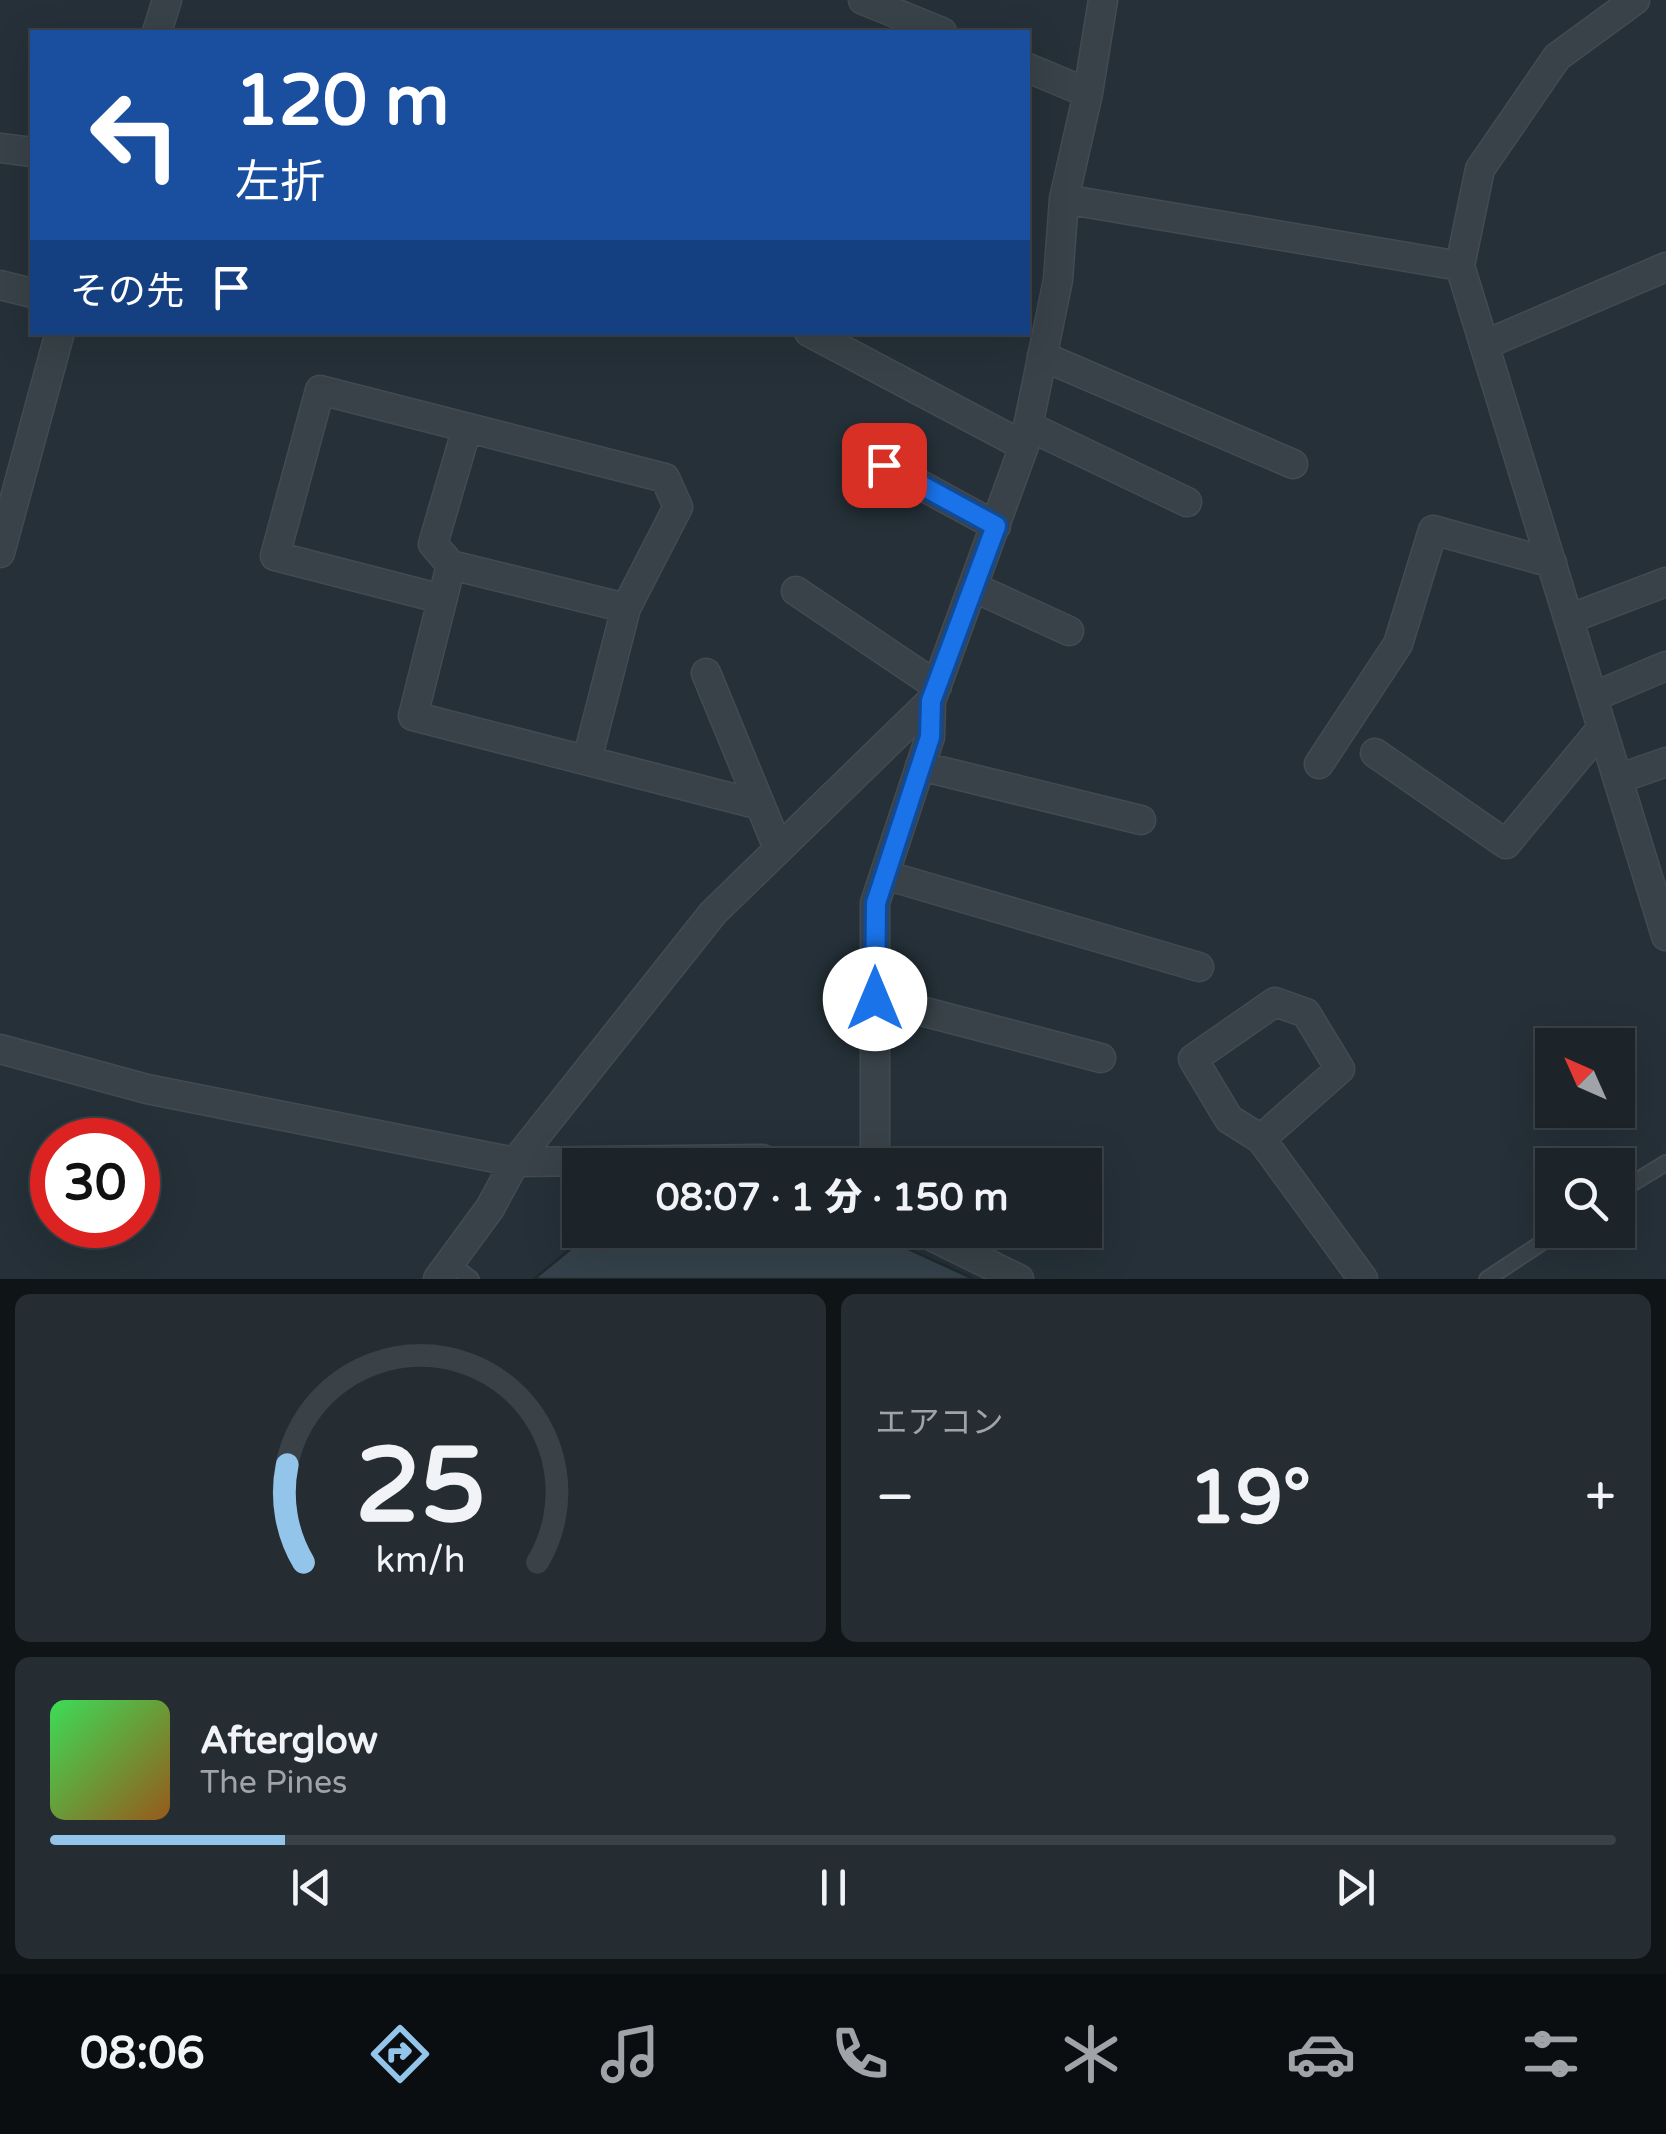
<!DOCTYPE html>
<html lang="ja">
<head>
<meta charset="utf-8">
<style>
	body { margin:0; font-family:"Varela Round","Noto Sans JP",sans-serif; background:#252c32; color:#f1f3f6; height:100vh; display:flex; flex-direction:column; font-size:38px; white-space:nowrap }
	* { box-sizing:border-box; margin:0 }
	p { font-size:32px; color:#a0a4a8 }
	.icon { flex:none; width:55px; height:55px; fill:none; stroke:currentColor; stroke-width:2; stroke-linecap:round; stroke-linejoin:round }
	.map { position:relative; height:1279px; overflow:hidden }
	.sheet { display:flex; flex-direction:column; gap:15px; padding:15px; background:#0f1417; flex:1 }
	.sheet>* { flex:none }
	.banner { position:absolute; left:30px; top:30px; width:1000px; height:305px; border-radius:0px; box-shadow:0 10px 40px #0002,0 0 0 2px #3a4147; background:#1a4fa0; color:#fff; overflow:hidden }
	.needle { width:65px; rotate:315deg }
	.tools { position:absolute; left:1535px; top:1028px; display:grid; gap:20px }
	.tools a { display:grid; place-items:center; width:100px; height:100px; border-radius:0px; background:#1c242a; box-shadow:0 10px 40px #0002,0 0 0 2px #3a4147; font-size:50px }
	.speed { position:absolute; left:30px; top:1118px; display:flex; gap:20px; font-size:50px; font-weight:700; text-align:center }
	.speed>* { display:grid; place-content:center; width:130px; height:130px; border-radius:50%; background:#1c242a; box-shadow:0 10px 40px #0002,0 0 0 2px #3a4147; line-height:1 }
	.speed .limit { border:15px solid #d22; background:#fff; color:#111 }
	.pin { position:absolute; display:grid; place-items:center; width:85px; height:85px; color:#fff; margin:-42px; border-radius:20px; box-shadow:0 5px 15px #0006 }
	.me { position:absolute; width:110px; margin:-55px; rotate:0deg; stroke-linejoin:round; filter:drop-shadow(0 0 8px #0008) }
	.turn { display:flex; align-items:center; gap:35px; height:210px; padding:0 40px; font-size:45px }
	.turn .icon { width:130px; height:130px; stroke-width:2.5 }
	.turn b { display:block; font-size:70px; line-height:85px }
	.then { display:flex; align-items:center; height:95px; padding:0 40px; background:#0003; gap:20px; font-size:38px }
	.big { font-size:75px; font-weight:800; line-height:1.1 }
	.sheet .tile { flex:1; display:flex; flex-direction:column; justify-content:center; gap:15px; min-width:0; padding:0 35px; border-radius:15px; background:#252c32 }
	.sheet .dial { align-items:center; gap:0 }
	.dial svg { height:260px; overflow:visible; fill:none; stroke:#3a4147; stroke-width:7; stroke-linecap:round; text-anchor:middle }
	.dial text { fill:#f1f3f6; stroke:none }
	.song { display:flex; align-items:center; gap:30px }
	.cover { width:120px; height:120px; border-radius:15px; background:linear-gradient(135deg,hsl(130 70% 55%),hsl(30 70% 35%)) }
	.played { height:10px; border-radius:5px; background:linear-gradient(90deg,#93c5ea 15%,#3a4147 15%) }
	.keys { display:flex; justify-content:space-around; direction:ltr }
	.heat { display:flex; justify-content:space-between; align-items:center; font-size:55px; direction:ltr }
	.sheet .tiles { flex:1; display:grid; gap:15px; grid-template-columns:1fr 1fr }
	.tile:last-child { grid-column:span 2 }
	.trip { position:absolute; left:562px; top:1148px; width:540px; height:100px; border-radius:0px; background:#1c242a; box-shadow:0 10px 40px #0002,0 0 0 2px #3a4147; font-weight:800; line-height:100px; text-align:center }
	.tabs { display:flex; height:160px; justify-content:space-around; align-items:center; background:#0b0e11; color:#a0a4a8 }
	.tabs .icon { width:70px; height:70px }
	.tabs .selected { color:#93c5ea }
	.tabs b { font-size:45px; color:#f1f3f6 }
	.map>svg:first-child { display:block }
</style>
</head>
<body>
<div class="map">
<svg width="1666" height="1279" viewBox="0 0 1666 1279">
	<rect width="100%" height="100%" fill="#253038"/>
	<!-- building -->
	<path fill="#35424b" stroke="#20292f" stroke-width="2.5" d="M594 1230H867L974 1279H534Z"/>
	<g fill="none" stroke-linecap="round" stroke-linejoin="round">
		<!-- lane casing -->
		<g stroke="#424b51" stroke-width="18">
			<path id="lane" d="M1618 1192 1666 1163
				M450 1263 471 1279
				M1487 1279 1561 1230"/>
		</g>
		<!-- street casing -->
		<g stroke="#424b51" stroke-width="31">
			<path id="street" d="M863 0 942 32
				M1635 0 1557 57 1480 169 1460 266 1666 936
				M157 32 167 0
				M1028 68 1088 93
				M0 148 32 152
				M1064 199 1460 266
				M0 285 32 293
				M809 332 1024 446
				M1484 345 1666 267
				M1042 356 1293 464
				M1028 426 1187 502
				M884 465 996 526
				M0 553 60 332
				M451 565 433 544 467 428
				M973 587 1069 631
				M796 591 937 686
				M442 599 275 556 320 390 665 478 678 507 626 608
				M1569 619 1666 582
				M706 673 778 848
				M1593 697 1666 666
				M1375 753 1506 844 1602 728
				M587 760 626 608 451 565 413 716 760 805
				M1319 764 1398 644 1433 530 1552 563
				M920 766 1141 820
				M1618 779 1666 762
				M885 875 1199 967
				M875 999 1101 1058
				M0 1049 147 1089 515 1162 762 1159 776 1165
				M1261 1139 1340 1069 1306 1013 1275 1002 1193 1059 1229 1119 1261 1139 1363 1279
				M875 1165V903L930 737 931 701 1024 446 1058 280 1064 199 1088 93 1103 0
				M919 1230 1019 1279
				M438 1279 490 1208 515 1162 713 913 931 701"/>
		</g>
		<!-- lane -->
		<use href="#lane" stroke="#384248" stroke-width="14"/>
		<!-- street -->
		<use href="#street" stroke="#384248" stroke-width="28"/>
	</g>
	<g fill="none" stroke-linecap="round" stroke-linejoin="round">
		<!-- route casing -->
		<g stroke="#114b97" stroke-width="25">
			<path id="route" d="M875 999 876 903 930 737 931 701 996 526 884 465"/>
		</g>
		<!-- route -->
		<use href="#route" stroke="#1a73e8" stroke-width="18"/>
	</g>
</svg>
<div class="tools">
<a><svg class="needle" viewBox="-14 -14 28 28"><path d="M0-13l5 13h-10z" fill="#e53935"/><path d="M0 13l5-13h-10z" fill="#a0a4a8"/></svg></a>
<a><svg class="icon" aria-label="search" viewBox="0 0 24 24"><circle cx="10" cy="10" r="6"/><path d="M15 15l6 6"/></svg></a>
</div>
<div class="speed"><div class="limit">30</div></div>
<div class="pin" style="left:884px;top:465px;background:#d93025"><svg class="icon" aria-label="arrive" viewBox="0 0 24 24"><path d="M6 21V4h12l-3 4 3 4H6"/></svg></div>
<svg class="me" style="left:875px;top:999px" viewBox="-20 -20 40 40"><circle r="19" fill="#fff"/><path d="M0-13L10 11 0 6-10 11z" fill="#1a73e8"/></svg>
<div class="trip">08:07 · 1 分 · 150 m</div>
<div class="banner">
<div class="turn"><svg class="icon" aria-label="left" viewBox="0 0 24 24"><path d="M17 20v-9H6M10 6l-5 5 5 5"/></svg><div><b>120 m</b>左折</div></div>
<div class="then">その先<svg class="icon" aria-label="arrive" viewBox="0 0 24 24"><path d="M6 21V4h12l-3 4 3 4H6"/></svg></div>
</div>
</div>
<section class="sheet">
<div class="tiles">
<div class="tile dial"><svg viewBox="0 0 100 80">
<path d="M14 69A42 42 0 1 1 86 69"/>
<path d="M14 69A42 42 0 0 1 9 39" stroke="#93c5ea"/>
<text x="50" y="56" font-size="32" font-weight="700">25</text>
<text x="50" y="72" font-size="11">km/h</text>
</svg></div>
<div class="tile"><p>エアコン</p>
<div class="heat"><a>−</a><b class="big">19°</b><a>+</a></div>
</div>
<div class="tile">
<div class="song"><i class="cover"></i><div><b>Afterglow</b><p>The Pines</p></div></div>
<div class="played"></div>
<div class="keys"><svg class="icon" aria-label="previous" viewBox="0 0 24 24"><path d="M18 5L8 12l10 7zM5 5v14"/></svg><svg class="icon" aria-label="pause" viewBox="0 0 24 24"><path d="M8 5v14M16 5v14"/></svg><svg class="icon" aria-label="next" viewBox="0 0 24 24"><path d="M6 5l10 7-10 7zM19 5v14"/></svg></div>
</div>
</div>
</section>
<nav class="tabs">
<b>08:06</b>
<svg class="icon selected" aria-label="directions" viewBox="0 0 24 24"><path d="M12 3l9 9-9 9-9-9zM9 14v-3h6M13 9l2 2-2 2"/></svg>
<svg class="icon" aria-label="music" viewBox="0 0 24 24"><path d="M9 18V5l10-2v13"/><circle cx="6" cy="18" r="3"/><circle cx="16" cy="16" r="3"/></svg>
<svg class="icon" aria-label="phone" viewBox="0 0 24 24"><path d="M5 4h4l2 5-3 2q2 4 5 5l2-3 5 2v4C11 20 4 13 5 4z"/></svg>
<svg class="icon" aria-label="climate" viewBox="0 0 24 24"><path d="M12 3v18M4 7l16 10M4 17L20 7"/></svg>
<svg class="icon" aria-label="car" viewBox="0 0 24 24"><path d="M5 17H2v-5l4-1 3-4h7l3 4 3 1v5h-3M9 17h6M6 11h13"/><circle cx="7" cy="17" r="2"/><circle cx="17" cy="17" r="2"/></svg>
<svg class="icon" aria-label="filters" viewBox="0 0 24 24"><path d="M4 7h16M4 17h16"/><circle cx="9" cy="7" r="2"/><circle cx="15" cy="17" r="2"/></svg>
</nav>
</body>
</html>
